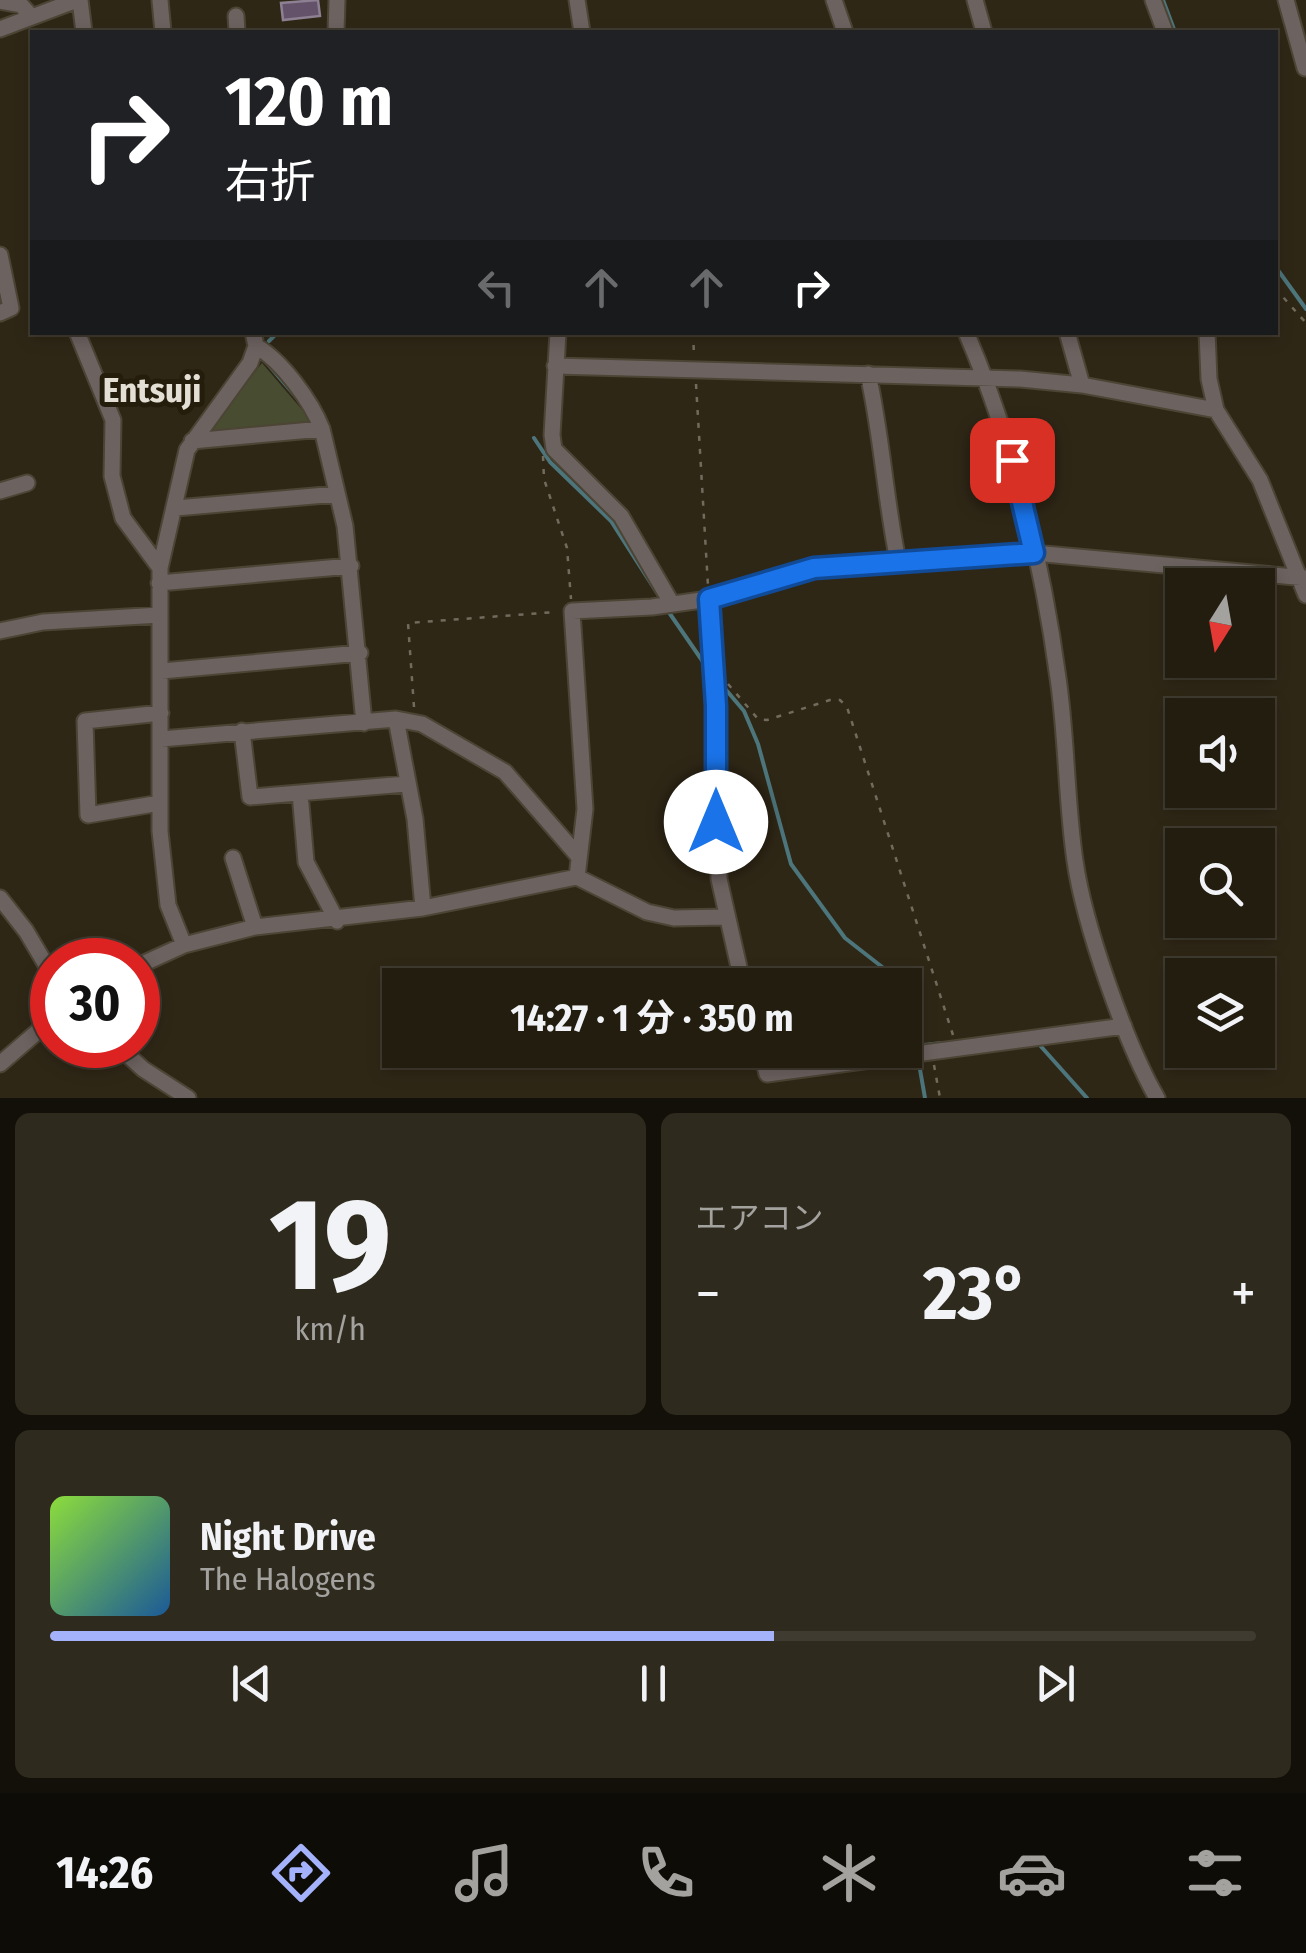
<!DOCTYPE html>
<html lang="ja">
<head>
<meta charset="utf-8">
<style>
	body { margin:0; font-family:"Fira Sans Condensed","Noto Sans JP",sans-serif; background:#2f2a1e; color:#f1f3f6; height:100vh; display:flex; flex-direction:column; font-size:38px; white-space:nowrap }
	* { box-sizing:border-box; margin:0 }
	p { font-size:32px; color:#a3a29f }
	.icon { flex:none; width:55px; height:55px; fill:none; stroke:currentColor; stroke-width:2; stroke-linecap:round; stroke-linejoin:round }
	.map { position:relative; height:1098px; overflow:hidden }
	.side { display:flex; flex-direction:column; gap:15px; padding:15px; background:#131009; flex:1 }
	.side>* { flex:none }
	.guide { position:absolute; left:30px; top:30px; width:1248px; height:305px; border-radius:0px; box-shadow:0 5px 15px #0003,0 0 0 2px #403b30; background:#202124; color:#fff; overflow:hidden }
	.needle { width:65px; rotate:191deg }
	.controls { position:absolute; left:1165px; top:568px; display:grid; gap:20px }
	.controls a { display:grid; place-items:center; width:110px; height:110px; border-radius:0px; background:#231d10; box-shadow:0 5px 15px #0003,0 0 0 2px #403b30; font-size:50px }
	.speed { position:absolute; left:30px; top:938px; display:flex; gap:20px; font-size:50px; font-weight:700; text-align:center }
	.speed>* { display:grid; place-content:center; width:130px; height:130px; border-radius:50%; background:#231d10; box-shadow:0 5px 15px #0003,0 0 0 2px #403b30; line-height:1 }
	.speed .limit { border:15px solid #d22; background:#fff; color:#111 }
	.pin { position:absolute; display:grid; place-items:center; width:85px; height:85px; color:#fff; margin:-42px; border-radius:20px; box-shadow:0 5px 15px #0006 }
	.me { position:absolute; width:110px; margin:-55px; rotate:0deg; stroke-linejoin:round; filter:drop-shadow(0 0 8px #0008) }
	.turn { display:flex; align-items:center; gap:35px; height:210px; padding:0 30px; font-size:45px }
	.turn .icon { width:130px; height:130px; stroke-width:2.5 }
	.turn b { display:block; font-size:70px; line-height:85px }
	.lanes { display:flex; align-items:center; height:95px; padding:0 30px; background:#0003; justify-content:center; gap:50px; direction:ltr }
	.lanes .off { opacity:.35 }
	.big { font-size:75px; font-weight:700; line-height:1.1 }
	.side .tile { flex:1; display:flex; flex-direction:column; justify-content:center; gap:15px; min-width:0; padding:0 35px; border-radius:15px; background:#2f2a1e }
	.side .dial { align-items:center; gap:0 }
	.dial b { font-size:130px; line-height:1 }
	.song { display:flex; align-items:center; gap:30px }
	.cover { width:120px; height:120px; border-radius:15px; background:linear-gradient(135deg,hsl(90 70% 55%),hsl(210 70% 35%)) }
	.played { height:10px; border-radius:5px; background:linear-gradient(90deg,#a4b2fc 60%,#403b30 60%) }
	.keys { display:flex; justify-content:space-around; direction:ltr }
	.heat { display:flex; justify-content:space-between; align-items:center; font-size:55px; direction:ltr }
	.side .tiles { flex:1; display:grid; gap:15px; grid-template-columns:1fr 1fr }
	.tile:last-child { grid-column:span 2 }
	.trip { position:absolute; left:382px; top:968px; width:540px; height:100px; border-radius:0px; background:#231d10; box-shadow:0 5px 15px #0003,0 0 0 2px #403b30; font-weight:700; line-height:100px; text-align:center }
	.tab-bar { display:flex; height:160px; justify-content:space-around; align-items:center; background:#0e0c06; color:#a3a29f }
	.tab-bar .icon { width:70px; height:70px }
	.tab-bar .current { color:#a4b2fc }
	.tab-bar b { font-size:45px; color:#f1f3f6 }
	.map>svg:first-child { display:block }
</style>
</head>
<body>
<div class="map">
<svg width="1306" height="1098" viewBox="0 0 1306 1098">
	<rect width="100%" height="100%" fill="#2f2716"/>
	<!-- green -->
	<path fill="#484c30" d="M262 363 310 419 311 427 208 433Z"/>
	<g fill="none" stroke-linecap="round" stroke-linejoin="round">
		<!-- stream -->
		<path stroke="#4d757c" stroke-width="4" d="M1163 0 1175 32
			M1275 266 1306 309
			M269 341 278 332
			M267 363 297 398
			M534 438 550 462 611 521 661 599
			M668 611 708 669
			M721 684 744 711 758 744 791 864 845 938 886 970 892 985
			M905 1019 915 1046 942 1043
			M1037 1042 1087 1098
			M918 1058 925 1098"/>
	</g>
	<!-- building -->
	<path fill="#64516a" stroke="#8d8092" stroke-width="2.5" d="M318 0 320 16 283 20 281 3Z"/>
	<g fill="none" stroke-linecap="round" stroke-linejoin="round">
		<!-- minor casing -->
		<g stroke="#4c4434" stroke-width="19">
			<path id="minor" d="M80 0 84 32
				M160 0 163 32
				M577 0 582 32
				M834 0 845 32
				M975 0 984 32
				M1153 0 1165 32
				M1286 0 1305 68
				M0 1 21 5 31 16
				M236 16 237 32
				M0 29 77 0
				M336 32 337 0
				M0 255 11 308 0 313
				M77 332 113 420 112 476 123 518 160 568
				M253 332 256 346C282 361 311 401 322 429L345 526 364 723
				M558 332 552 435 554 449 621 516 672 604
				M966 332C1013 442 1042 560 1058 678 1067 739 1066 800 1075 861 1084 924 1125 1042 1157 1098
				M1067 332 1082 385
				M1207 332 1209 379 1216 410 1260 480 1306 595
				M555 366 1020 379 1082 385 1216 410
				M868 374C882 436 885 498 898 561
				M192 441 322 429
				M0 491 27 483
				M176 508 337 494
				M159 583 351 566
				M709 599 715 672 719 879 743 985
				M0 631 43 622 160 615
				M162 671 360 653
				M396 719 422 724 505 772 579 857
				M242 731 250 797 406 784
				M161 739 396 719 415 819 423 908
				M300 793 306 862 337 921
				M160 803 88 815 85 721 161 713
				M233 858 255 927
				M577 877 585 809 572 611 652 607 709 599 814 568 1034 553 1306 578
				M0 898 26 931 52 975
				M184 945 168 905 160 831V568L187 450 250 363 256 346
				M138 966 184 945 255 927 423 908 577 877 647 912 674 918 725 917
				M117 1045 143 1069 188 1098
				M761 1050 767 1074 1124 1026
				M0 1064 52 1019"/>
		</g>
		<!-- path -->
		<path stroke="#726b5d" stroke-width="2.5" stroke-dasharray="5 8" stroke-linecap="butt" d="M1275 288 1306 323
			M693 332 694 356
			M696 384 708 586
			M543 456 544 479 567 548 571 599
			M728 684 758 719 767 720 830 700H840L847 707 953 1035
			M414 707 408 623 556 612
			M934 1065 940 1098"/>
		<!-- minor -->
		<use href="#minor" stroke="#6c6260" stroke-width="15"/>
	</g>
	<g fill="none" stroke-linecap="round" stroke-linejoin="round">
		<!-- route casing -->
		<g stroke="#114b97" stroke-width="25">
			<path id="route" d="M716 822V706L709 599 814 568 1034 553 1012 460"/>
		</g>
		<!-- route -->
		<use href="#route" stroke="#1a73e8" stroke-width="18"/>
	</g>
	<g text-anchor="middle" stroke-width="10" stroke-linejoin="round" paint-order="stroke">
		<!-- neighbourhood labels -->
		<g font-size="35" font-weight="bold" fill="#e4dfd4" stroke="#251d0c">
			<text x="152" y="402">Entsuji</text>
		</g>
	</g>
</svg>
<div class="controls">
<a><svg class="needle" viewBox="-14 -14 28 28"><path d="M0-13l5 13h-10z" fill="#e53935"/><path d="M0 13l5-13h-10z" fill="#a3a29f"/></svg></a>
<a><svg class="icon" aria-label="sound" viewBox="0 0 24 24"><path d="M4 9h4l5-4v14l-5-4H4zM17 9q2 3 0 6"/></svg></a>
<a><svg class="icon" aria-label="search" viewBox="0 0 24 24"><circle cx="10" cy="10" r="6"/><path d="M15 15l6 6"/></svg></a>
<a><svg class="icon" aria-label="layers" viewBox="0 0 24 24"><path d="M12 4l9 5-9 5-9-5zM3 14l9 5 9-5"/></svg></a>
</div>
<div class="speed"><div class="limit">30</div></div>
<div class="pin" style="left:1012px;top:460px;background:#d93025"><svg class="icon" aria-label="arrive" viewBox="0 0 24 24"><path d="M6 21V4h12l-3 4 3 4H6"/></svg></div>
<svg class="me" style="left:716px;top:822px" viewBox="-20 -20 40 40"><circle r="19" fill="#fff"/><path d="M0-13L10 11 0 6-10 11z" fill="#1a73e8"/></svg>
<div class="trip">14:27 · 1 分 · 350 m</div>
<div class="guide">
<div class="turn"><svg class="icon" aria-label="right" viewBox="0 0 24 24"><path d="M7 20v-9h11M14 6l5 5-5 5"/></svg><div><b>120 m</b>右折</div></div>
<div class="lanes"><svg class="icon off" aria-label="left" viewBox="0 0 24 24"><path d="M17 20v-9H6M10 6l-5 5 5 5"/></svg><svg class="icon off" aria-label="ahead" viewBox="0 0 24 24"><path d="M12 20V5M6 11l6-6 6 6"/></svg><svg class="icon off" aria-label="ahead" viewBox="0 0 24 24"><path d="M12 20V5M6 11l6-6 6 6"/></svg><svg class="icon" aria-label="right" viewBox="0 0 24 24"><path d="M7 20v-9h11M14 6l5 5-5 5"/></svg></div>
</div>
</div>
<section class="side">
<div class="tiles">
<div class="tile dial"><b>19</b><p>km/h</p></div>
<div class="tile"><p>エアコン</p>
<div class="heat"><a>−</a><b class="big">23°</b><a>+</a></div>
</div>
<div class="tile">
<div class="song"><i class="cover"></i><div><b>Night Drive</b><p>The Halogens</p></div></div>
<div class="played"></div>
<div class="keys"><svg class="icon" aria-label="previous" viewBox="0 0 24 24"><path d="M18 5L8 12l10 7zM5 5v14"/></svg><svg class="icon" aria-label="pause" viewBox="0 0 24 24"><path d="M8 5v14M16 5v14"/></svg><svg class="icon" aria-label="next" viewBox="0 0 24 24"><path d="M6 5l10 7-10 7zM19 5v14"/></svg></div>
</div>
</div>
</section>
<nav class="tab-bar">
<b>14:26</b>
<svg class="icon current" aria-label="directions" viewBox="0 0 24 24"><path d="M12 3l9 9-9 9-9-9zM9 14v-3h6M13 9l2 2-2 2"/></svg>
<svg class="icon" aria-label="music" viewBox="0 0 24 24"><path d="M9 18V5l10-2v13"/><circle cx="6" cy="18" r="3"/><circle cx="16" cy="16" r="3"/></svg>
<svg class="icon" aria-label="phone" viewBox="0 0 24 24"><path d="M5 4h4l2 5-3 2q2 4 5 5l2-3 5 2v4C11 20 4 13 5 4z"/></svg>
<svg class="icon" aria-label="climate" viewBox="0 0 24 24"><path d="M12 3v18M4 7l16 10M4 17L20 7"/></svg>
<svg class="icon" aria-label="car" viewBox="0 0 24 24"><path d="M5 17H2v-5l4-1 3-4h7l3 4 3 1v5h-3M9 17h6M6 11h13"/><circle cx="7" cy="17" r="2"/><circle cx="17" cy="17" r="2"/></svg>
<svg class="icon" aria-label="filters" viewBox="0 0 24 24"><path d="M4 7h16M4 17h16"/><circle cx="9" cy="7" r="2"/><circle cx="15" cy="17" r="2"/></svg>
</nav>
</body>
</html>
